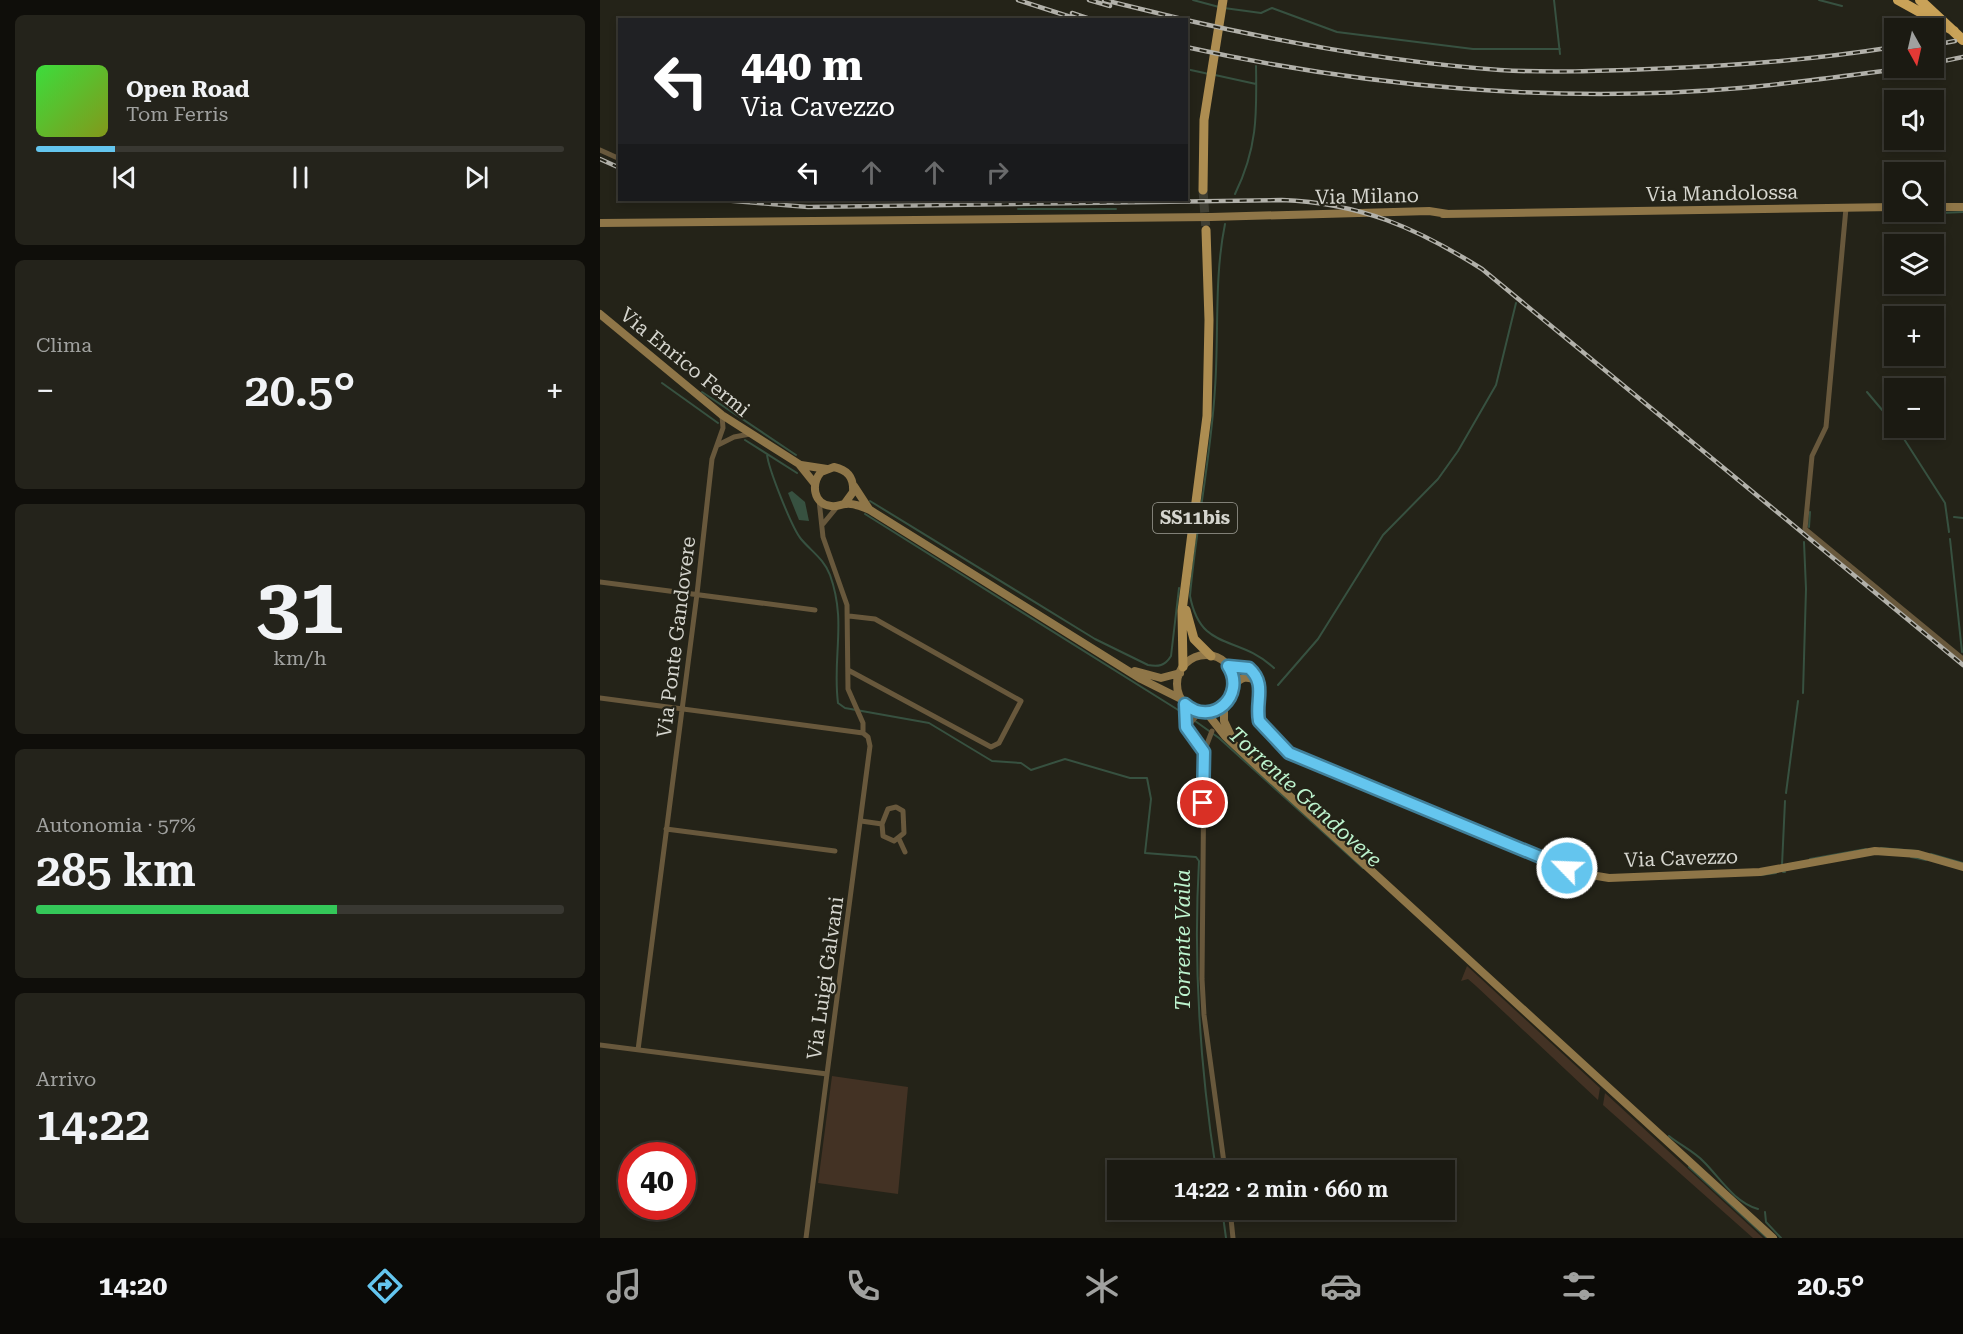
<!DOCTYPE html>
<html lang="it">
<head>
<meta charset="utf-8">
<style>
	body { margin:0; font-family:"Roboto Serif",serif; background:#24231b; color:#f1f3f6; height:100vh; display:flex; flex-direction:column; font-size:22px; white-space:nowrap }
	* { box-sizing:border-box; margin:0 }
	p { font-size:20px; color:#a0a19f }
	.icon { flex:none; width:33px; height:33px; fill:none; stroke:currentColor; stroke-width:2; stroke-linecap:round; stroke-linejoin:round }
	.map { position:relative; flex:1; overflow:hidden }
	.panel { display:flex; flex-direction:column; gap:15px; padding:15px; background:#0f0e0a; width:600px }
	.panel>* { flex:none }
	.top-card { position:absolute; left:18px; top:18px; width:570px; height:183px; border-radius:0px; box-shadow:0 3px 9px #0003,0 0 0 2px #393832; background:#202124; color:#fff; overflow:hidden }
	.needle { width:39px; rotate:172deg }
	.tools { position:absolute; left:1284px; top:18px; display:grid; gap:12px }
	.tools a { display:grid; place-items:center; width:60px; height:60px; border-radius:0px; background:#1b1a12; box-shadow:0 3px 9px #0003,0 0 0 2px #393832; font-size:30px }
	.speed { position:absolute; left:18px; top:1142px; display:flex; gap:12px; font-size:30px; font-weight:700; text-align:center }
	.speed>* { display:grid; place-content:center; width:78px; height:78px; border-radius:50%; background:#1b1a12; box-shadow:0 3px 9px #0003,0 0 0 2px #393832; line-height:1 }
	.speed .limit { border:9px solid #d22; background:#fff; color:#111 }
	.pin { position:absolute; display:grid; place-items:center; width:51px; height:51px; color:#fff; margin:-26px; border:3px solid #fff; border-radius:50%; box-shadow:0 2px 6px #0007 }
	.me { position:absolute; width:66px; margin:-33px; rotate:294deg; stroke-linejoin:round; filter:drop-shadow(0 0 4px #0008) }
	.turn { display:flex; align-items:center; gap:21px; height:126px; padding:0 24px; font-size:27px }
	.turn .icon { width:78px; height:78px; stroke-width:2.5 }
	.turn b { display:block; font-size:42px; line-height:51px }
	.lanes { display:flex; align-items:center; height:57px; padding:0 24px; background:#0003; justify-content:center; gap:30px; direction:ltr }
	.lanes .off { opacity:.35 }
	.big { font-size:45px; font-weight:600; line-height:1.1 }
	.panel .tile { flex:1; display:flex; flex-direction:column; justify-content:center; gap:9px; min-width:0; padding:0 21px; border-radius:9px; background:#24231b }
	.panel .dial { align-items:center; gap:0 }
	.dial b { font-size:78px; line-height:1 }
	.song { display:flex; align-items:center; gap:18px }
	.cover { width:72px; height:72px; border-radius:9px; background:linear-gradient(135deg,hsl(120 70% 55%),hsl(70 70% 35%)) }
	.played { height:6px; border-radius:3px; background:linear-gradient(90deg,#64c5ee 15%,#393832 15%) }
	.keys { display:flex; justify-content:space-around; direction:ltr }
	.heat { display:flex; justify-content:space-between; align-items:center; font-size:33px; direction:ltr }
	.charge { height:9px; border-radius:4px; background:linear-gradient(90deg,#34c759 57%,#393832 0) }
	.trip { position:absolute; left:507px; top:1160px; width:348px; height:60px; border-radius:0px; background:#1b1a12; box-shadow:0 3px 9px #0003,0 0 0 2px #393832; font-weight:600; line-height:60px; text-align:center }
	.tabs { display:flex; height:96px; justify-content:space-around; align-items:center; background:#0b0a07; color:#a0a19f }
	.tabs .icon { width:42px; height:42px }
	.tabs .on { color:#64c5ee }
	.tabs b { font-size:27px; color:#f1f3f6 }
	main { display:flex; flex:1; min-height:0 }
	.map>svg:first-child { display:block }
</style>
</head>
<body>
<main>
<section class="panel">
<div class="tile">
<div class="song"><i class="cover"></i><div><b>Open Road</b><p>Tom Ferris</p></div></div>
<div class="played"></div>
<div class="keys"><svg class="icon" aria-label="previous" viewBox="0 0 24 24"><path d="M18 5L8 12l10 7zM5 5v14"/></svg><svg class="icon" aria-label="pause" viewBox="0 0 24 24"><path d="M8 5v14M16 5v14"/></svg><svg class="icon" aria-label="next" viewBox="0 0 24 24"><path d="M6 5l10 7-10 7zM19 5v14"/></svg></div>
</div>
<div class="tile"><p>Clima</p>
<div class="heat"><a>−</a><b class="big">20.5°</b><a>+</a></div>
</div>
<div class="tile dial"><b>31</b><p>km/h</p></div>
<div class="tile"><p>Autonomia · 57%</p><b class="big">285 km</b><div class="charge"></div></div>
<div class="tile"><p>Arrivo</p><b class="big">14:22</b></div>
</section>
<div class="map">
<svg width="1363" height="1238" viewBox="0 0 1363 1238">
	<rect width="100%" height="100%" fill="#242318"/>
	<!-- green -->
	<path fill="#433224" d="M867 966 1000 1088 998 1100 876 986 868 979 861 981Z
		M232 1076 308 1087 298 1194 218 1183Z
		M1005 1093 1163 1238H1153L1003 1105Z"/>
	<!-- water -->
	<path fill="#375140" d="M192 491 205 502 209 521 199 520 188 493Z"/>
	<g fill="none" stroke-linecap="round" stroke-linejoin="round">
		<!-- stream -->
		<path stroke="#375140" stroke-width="2" d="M593 0 619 7
			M954 0 960 54
			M1219 0 1242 6
			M624 8 661 13 672 8 737 32 873 49H960
			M586 69 609 74
			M615 75 656 84
			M635 194C657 149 657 116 656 66
			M418 209H516
			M1340 213 1363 212
			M625 224C614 278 619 333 615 388 611 458 596 526 590 596 601 653 638 634 674 668
			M62 383 118 423
			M102 392 196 455
			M1267 392 1294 424
			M1297 428 1345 503 1349 532
			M145 440 197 473
			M167 454C168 468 192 528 201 539 211 551 224 559 230 575 247 622 232 657 238 703L245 708 329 723 392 761 421 763 431 770 465 759 530 778H547L551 799 545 853 596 857 599 861C593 965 600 1067 616 1170
			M270 501 495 639 548 665C558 667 565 666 571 656L579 588
			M265 514 583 713
			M1354 517 1363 518
			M1209 527 1210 512
			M1350 539 1362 652
			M678 685 718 639 783 535 838 479 858 451 896 385 916 303
			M1203 693 1206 589 1204 542
			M588 716 619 738 763 868
			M1186 793 1198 701
			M1281 848 1317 851
			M1331 854 1363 863
			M1311 857 1326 860
			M1210 859 1266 849
			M1182 865 1185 801
			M1183 872H1185
			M1161 875 1176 873
			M1069 1136C1080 1145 1095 1152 1104 1162 1120 1178 1134 1202 1158 1209
			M1089 1167 1167 1238
			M622 1209 626 1238
			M1165 1212 1166 1222 1181 1238"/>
		<!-- primary-tunnel -->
		<path stroke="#3f3e33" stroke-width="9" stroke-dasharray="9 4.5" stroke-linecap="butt" d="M603 190 606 230"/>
		<!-- street -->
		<path stroke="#68583c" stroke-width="5" d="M0 150 20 159
			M1246 208 1226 427 1212 456 1205 529 1363 659
			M118 445 134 437 150 434
			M219 500 223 537 247 605 248 689 263 723V733
			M223 524 237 507
			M0 582 215 610
			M248 670 391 747 399 743 421 701 275 619 249 616
			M0 698 263 733 268 737 270 746 227 1074 0 1045
			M585 703 587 727 600 743 604 761 602 979 604 1015 625 1170
			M587 727 600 712
			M604 752 612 731
			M261 821 282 824 283 836 294 841 304 833 303 811 296 807 288 809 282 824
			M66 829 235 851
			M299 839 305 852
			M38 1050 97 594 112 459 123 428 122 415
			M630 1209 633 1238
			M206 1238 227 1074"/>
		<!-- secondary -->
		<path stroke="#8f7648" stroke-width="8" d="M1334 207H1363
			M843 214 1294 207
			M0 223 611 217 829 211 848 214
			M0 314 122 415 199 464 215 484
			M201 465 227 469
			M254 486 269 509
			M245 503 253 492C254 478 248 470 234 467L221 472C211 484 213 504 231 506 237 507 241 504 246 504 253 503 263 507 270 510L541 679 581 699
			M577 684a29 29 0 1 1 58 0a29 29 0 1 1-58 0Z
			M628 666C677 669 652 692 659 721L689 753 979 873 1009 878 1160 872 1275 851 1318 854 1363 867
			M535 671 561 678 580 673
			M634 686C641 676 647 676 658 681
			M624 706V721L632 738
			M607 713 625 736 657 766 1173 1238"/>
		<!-- primary -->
		<path stroke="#ad8d51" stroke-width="9" d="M603 190 604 120 623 0
			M586 610 594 639 611 656
			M583 667 582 611 607 416 609 320 606 230"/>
		<!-- highway -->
		<path stroke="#c9a258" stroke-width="10" d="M1298 0 1354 31
			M1320 0 1363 40"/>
		<!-- rail casing -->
		<g stroke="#b2b1aa" stroke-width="4.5">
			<path id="rail" d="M418 0 480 20
				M489 0 510 6
				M504 0 586 20
				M472 13 493 20
				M586 20C690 44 794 62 900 70 950 73 1001 71 1050 69 1132 66 1213 60 1294 47
				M1334 45 1355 41
				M586 47C766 87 957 104 1140 88 1196 83 1252 75 1307 68
				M1334 63 1363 57
				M0 159 20 168
				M122 200 208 207 682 200C760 203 817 228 882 269L1363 665"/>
		</g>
		<!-- rail -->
		<use href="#rail" stroke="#242318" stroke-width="2" stroke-dasharray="7" stroke-linecap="butt"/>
	</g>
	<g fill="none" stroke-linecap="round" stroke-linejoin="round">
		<!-- route casing -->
		<g stroke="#41809b" stroke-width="15">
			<path id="route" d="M603 803 604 752 586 727 585 704C612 728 647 695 628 666L649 668C667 684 655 701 659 721L689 753 967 868"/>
		</g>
		<!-- route -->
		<use href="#route" stroke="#64c5ee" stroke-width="10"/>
	</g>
	<g text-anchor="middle" stroke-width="4.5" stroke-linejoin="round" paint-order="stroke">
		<!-- shield labels -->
		<rect fill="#242318" stroke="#a0a097" stroke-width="1.5" x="553" y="503" width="84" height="30" rx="4.5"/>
		<g font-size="18" font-weight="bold" fill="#d5d5ce">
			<text x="595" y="524">SS11bis</text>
		</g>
		<!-- street labels -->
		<g font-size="20" fill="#d5d5ce" stroke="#242318">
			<text transform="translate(1122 193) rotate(-1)" y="7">Via Mandolossa</text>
			<text transform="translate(767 196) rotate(-1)" y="7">Via Milano</text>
			<text transform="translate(85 362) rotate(39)" y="7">Via Enrico Fermi</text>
			<text transform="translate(76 637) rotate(-83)" y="7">Via Ponte Gandovere</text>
			<text transform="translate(1081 858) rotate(-2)" y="7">Via Cavezzo</text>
			<text transform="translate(225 978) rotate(-82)" y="7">Via Luigi Galvani</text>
		</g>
		<!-- water labels -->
		<g font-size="21" font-style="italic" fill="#bdf3ce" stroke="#242318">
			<text transform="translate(705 797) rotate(42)" y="7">Torrente Gandovere</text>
			<text transform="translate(583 940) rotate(-90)" y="7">Torrente Vaila</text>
		</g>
	</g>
</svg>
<div class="tools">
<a><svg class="needle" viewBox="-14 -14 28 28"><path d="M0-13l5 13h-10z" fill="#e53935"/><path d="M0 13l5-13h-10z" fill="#a0a19f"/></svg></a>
<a><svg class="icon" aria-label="sound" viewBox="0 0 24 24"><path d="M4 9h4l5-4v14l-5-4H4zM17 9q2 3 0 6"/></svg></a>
<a><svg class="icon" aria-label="search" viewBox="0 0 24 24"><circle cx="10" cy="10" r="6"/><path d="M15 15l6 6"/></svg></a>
<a><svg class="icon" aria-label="layers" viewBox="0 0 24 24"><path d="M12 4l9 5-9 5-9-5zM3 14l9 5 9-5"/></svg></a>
<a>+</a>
<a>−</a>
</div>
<div class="speed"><div class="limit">40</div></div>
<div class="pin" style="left:603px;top:803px;background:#d93025"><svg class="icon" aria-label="arrive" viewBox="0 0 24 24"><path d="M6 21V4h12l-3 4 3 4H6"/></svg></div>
<svg class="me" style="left:967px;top:868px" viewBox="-20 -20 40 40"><circle r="17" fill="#64c5ee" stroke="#fff" stroke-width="3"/><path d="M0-11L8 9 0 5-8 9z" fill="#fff"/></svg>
<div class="trip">14:22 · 2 min · 660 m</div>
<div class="top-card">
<div class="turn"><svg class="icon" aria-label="left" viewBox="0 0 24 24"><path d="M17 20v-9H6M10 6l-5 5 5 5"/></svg><div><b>440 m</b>Via Cavezzo</div></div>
<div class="lanes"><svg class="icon" aria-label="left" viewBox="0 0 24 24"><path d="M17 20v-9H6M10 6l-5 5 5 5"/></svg><svg class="icon off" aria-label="ahead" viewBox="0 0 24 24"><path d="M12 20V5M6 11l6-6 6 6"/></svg><svg class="icon off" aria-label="ahead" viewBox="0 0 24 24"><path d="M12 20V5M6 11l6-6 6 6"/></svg><svg class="icon off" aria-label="right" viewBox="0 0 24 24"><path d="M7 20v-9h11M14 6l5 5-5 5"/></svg></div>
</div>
</div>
</main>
<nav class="tabs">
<b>14:20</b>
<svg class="icon on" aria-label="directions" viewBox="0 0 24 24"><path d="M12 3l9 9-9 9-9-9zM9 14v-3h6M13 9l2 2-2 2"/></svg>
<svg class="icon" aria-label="music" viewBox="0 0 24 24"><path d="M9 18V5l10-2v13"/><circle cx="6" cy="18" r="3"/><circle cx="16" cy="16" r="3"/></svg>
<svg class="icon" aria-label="phone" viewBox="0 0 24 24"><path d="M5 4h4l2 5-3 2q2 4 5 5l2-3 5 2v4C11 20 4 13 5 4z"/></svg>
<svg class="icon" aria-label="climate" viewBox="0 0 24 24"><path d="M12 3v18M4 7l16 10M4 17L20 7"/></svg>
<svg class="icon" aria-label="car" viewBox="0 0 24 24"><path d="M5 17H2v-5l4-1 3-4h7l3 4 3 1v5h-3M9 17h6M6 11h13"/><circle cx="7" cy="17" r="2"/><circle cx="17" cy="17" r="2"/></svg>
<svg class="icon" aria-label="filters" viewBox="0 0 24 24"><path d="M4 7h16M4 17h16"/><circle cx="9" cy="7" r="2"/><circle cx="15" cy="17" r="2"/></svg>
<b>20.5°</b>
</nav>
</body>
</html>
